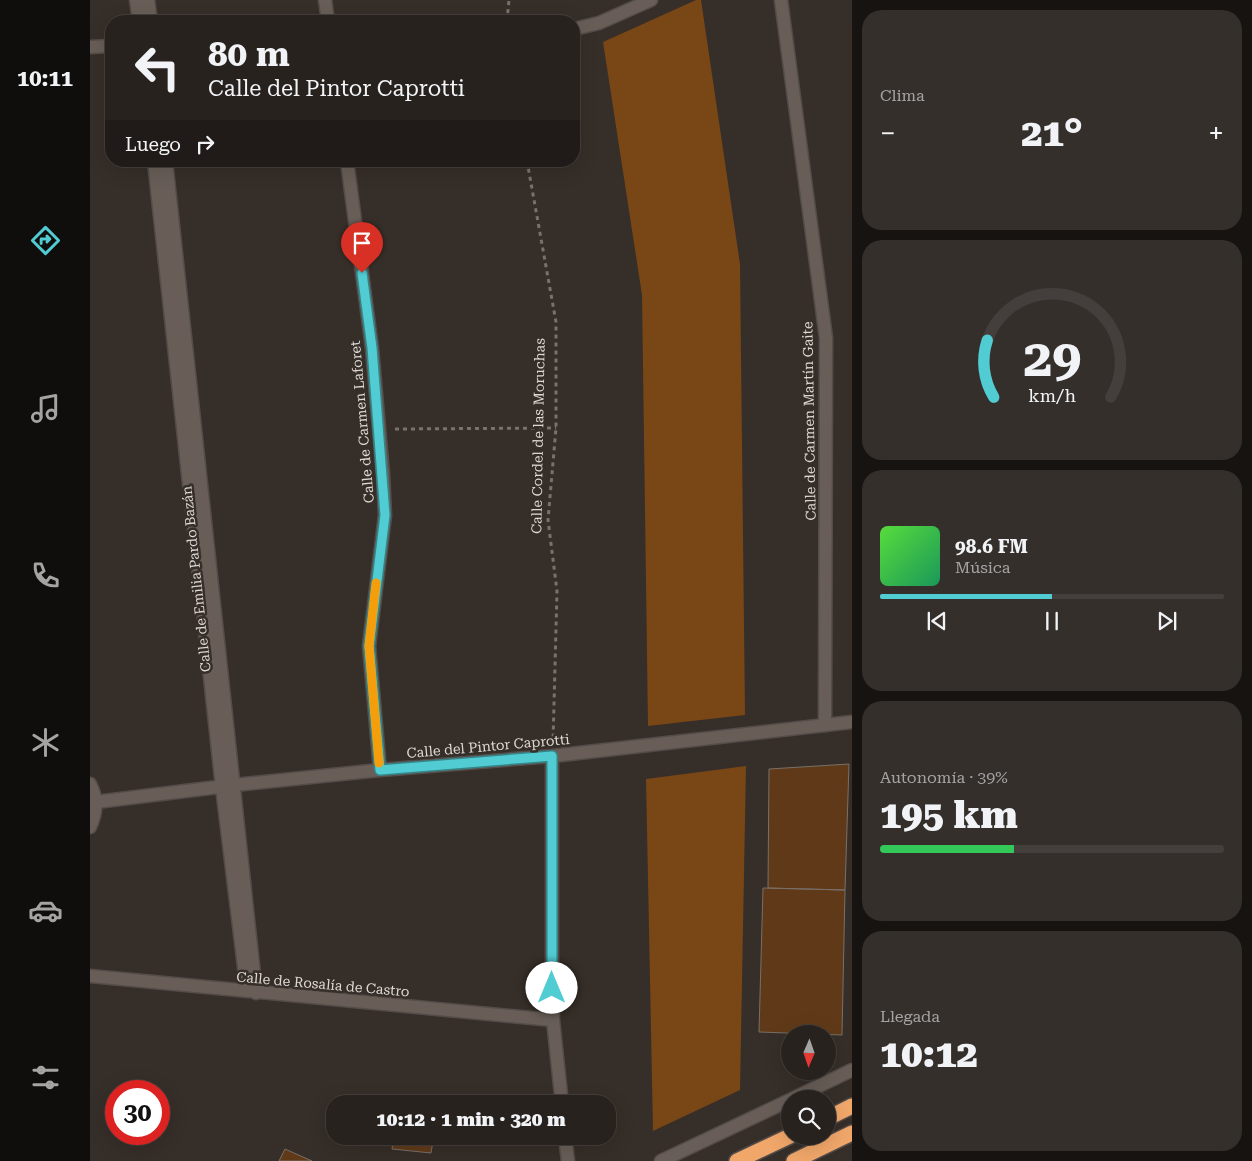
<!DOCTYPE html>
<html lang="es">
<head>
<meta charset="utf-8">
<style>
	body { margin:0; font-family:"Roboto Serif",serif; background:#342f2b; color:#f1f3f6; height:100vh; display:flex; flex-direction:column; font-size:19px; white-space:nowrap }
	* { box-sizing:border-box; margin:0 }
	p { font-size:16px; color:#a5a4a4 }
	.icon { flex:none; width:28px; height:28px; fill:none; stroke:currentColor; stroke-width:2; stroke-linecap:round; stroke-linejoin:round }
	.map { position:relative; flex:1; overflow:hidden }
	.details { display:flex; flex-direction:column; gap:10px; padding:10px; background:#161310; width:400px }
	.details>* { flex:none }
	.hud { position:absolute; left:15px; top:15px; width:475px; height:152px; border-radius:20px; box-shadow:0 5px 20px #0002,0 0 0 1px #443f3c; background:#28221e; color:#f1f3f6; overflow:hidden }
	.needle { width:32px; rotate:182deg }
	.tools { position:absolute; left:691px; top:1025px; display:grid; gap:10px }
	.tools a { display:grid; place-items:center; width:55px; height:55px; border-radius:50%; background:#28221e; box-shadow:0 5px 20px #0002,0 0 0 1px #443f3c; font-size:25px }
	.speed { position:absolute; left:15px; top:1080px; display:flex; gap:10px; font-size:25px; font-weight:700; text-align:center }
	.speed>* { display:grid; place-content:center; width:65px; height:65px; border-radius:50%; background:#28221e; box-shadow:0 5px 20px #0002,0 0 0 1px #443f3c; line-height:1 }
	.speed .limit { border:8px solid #d22; background:#fff; color:#111 }
	.pin { position:absolute; display:grid; place-items:center; width:42px; height:42px; color:#fff; margin:-51px -21px; border-radius:50% 50% 50% 0; rotate:-45deg; box-shadow:0 0 5px #0007 }
	.pin .icon { rotate:45deg }
	.me { position:absolute; width:55px; margin:-28px; rotate:0deg; stroke-linejoin:round; filter:drop-shadow(0 0 4px #0008) }
	.turn { display:flex; align-items:center; gap:18px; height:105px; padding:0 20px; font-size:22px }
	.turn .icon { width:65px; height:65px; stroke-width:2.5 }
	.turn b { display:block; font-size:35px; line-height:42px }
	.then { display:flex; align-items:center; height:48px; padding:0 20px; background:#0003; gap:10px; font-size:19px }
	.big { font-size:38px; font-weight:800; line-height:1.1 }
	.details .widget { flex:1; display:flex; flex-direction:column; justify-content:center; gap:8px; min-width:0; padding:0 18px; border-radius:20px; background:#342f2b }
	.details .dial { align-items:center; gap:0 }
	.dial svg { height:130px; overflow:visible; fill:none; stroke:#443f3c; stroke-width:7; stroke-linecap:round; text-anchor:middle }
	.dial text { fill:#f1f3f6; stroke:none }
	.song { display:flex; align-items:center; gap:15px }
	.cover { width:60px; height:60px; border-radius:8px; background:linear-gradient(135deg,hsl(110 70% 55%),hsl(150 70% 35%)) }
	.played { height:5px; border-radius:2px; background:linear-gradient(90deg,#51ccd3 50%,#443f3c 50%) }
	.keys { display:flex; justify-content:space-around; direction:ltr }
	.heat { display:flex; justify-content:space-between; align-items:center; font-size:28px; direction:ltr }
	.charge { height:8px; border-radius:4px; background:linear-gradient(90deg,#34c759 39%,#443f3c 0) }
	.trip { position:absolute; left:236px; top:1095px; width:290px; height:50px; border-radius:20px; background:#28221e; box-shadow:0 5px 20px #0002,0 0 0 1px #443f3c; font-weight:800; line-height:50px; text-align:center }
	main { display:flex; flex:1; min-height:0 }
	.menu { display:flex; flex-direction:column; width:90px; justify-content:space-around; align-items:center; background:#100e0c; color:#a5a4a4 }
	.menu .icon { width:35px; height:35px }
	.menu .current { color:#51ccd3 }
	.menu b { font-size:22px; color:#f1f3f6 }
	.map>svg:first-child { display:block }
</style>
</head>
<body>
<main>
<nav class="menu">
<b>10:11</b>
<svg class="icon current" aria-label="directions" viewBox="0 0 24 24"><path d="M12 3l9 9-9 9-9-9zM9 14v-3h6M13 9l2 2-2 2"/></svg>
<svg class="icon" aria-label="music" viewBox="0 0 24 24"><path d="M9 18V5l10-2v13"/><circle cx="6" cy="18" r="3"/><circle cx="16" cy="16" r="3"/></svg>
<svg class="icon" aria-label="phone" viewBox="0 0 24 24"><path d="M5 4h4l2 5-3 2q2 4 5 5l2-3 5 2v4C11 20 4 13 5 4z"/></svg>
<svg class="icon" aria-label="climate" viewBox="0 0 24 24"><path d="M12 3v18M4 7l16 10M4 17L20 7"/></svg>
<svg class="icon" aria-label="car" viewBox="0 0 24 24"><path d="M5 17H2v-5l4-1 3-4h7l3 4 3 1v5h-3M9 17h6M6 11h13"/><circle cx="7" cy="17" r="2"/><circle cx="17" cy="17" r="2"/></svg>
<svg class="icon" aria-label="filters" viewBox="0 0 24 24"><path d="M4 7h16M4 17h16"/><circle cx="9" cy="7" r="2"/><circle cx="15" cy="17" r="2"/></svg>
</nav>
<div class="map">
<svg width="762" height="1161" viewBox="0 0 762 1161">
	<rect width="100%" height="100%" fill="#362e28"/>
	<!-- green -->
	<path fill="#794616" d="M606 0H611L650 264 655 715 558 726 552 295 513 42Z
		M656 766 650 1090 563 1131 556 779Z"/>
	<!-- building -->
	<path fill="#603a18" stroke="#797068" d="M759 764 755 890 678 888 679 769Z
		M673 888 755 890 752 1035 669 1032Z
		M304 1136H348L347 1142 343 1141 341 1153 302 1149Z
		M195 1149 222 1161H189Z"/>
	<g fill="none" stroke-linecap="round" stroke-linejoin="round">
		<!-- street casing -->
		<g stroke="#544c48" stroke-width="15">
			<path id="street" d="M46 0 49 21
				M58 0 61 21
				M235 0 238 21
				M691 0 736 338 735 725
				M484 29 509 23 561 0
				M0 47 21 46
				M64 161 132 787 157 991
				M76 161 166 993
				M257 161 282 348 293 474 295 515 279 646 290 770
				M462 756V988L463 1020 472 1104
				M0 976 463 1020
				M475 1136 478 1161"/>
		</g>
		<!-- secondary casing -->
		<g stroke="#544c48" stroke-width="15">
			<path id="secondary" d="M0 784C8 799 7 812 0 827
				M6 802 144 785 290 770 462 756 762 722
				M702 1099 762 1070
				M571 1161 700 1100"/>
		</g>
		<!-- highway casing -->
		<g stroke="#544c48" stroke-width="18">
			<path id="highway" d="M738 1118 762 1106
				M647 1161 700 1136
				M704 1161 762 1133"/>
		</g>
		<!-- path -->
		<path stroke="#79716c" stroke-width="3" stroke-dasharray="4 4" stroke-linecap="butt" d="M417 21 419 0
			M437 161 466 322V428L458 520 467 591 463 742
			M305 429 466 428"/>
		<!-- street -->
		<use href="#street" stroke="#685e57" stroke-width="12"/>
		<!-- secondary -->
		<use href="#secondary" stroke="#685e57" stroke-width="12"/>
		<!-- highway -->
		<use href="#highway" stroke="#f1a76a" stroke-width="15"/>
	</g>
	<g fill="none" stroke-linecap="round" stroke-linejoin="round">
		<!-- route casing -->
		<g stroke="#358589" stroke-width="12">
			<path id="route" d="M272 273 282 348 295 515 279 646 290 770 462 756V988"/>
		</g>
		<!-- route -->
		<use href="#route" stroke="#51ccd3" stroke-width="9"/>
		<!-- slow -->
		<path stroke="#f59e0b" stroke-width="9" d="M286 583 279 646 289 763"/>
	</g>
	<g text-anchor="middle" stroke-width="5" stroke-linejoin="round" paint-order="stroke">
		<!-- street labels -->
		<g font-size="14" fill="#ded8d4" stroke="#362e28">
			<text transform="translate(719 421) rotate(-91)" y="5">Calle de Carmen Martín Gaite</text>
			<text transform="translate(272 422) rotate(-95)" y="5">Calle de Carmen Laforet</text>
			<text transform="translate(448 436) rotate(-89)" y="5">Calle Cordel de las Moruchas</text>
			<text transform="translate(106 579) rotate(-96)" y="5">Calle de Emilia Pardo Bazán</text>
			<text transform="translate(398 746) rotate(-5)" y="5">Calle del Pintor Caprotti</text>
			<text transform="translate(233 984) rotate(5)" y="5">Calle de Rosalía de Castro</text>
		</g>
	</g>
</svg>
<div class="tools">
<a><svg class="needle" viewBox="-14 -14 28 28"><path d="M0-13l5 13h-10z" fill="#e53935"/><path d="M0 13l5-13h-10z" fill="#a5a4a4"/></svg></a>
<a><svg class="icon" aria-label="search" viewBox="0 0 24 24"><circle cx="10" cy="10" r="6"/><path d="M15 15l6 6"/></svg></a>
</div>
<div class="speed"><div class="limit">30</div></div>
<div class="pin" style="left:272px;top:273px;background:#d93025"><svg class="icon" aria-label="arrive" viewBox="0 0 24 24"><path d="M6 21V4h12l-3 4 3 4H6"/></svg></div>
<svg class="me" style="left:462px;top:988px" viewBox="-20 -20 40 40"><circle r="19" fill="#fff"/><path d="M0-13L10 11 0 6-10 11z" fill="#51ccd3"/></svg>
<div class="trip">10:12 · 1 min · 320 m</div>
<div class="hud">
<div class="turn"><svg class="icon" aria-label="left" viewBox="0 0 24 24"><path d="M17 20v-9H6M10 6l-5 5 5 5"/></svg><div><b>80 m</b>Calle del Pintor Caprotti</div></div>
<div class="then">Luego<svg class="icon" aria-label="right" viewBox="0 0 24 24"><path d="M7 20v-9h11M14 6l5 5-5 5"/></svg></div>
</div>
</div>
<section class="details">
<div class="widget"><p>Clima</p>
<div class="heat"><a>−</a><b class="big">21°</b><a>+</a></div>
</div>
<div class="widget dial"><svg viewBox="0 0 100 80">
<path d="M14 69A42 42 0 1 1 86 69"/>
<path d="M14 69A42 42 0 0 1 10 34" stroke="#51ccd3"/>
<text x="50" y="56" font-size="32" font-weight="700">29</text>
<text x="50" y="72" font-size="11">km/h</text>
</svg></div>
<div class="widget">
<div class="song"><i class="cover"></i><div><b>98.6 FM</b><p>Música</p></div></div>
<div class="played"></div>
<div class="keys"><svg class="icon" aria-label="previous" viewBox="0 0 24 24"><path d="M18 5L8 12l10 7zM5 5v14"/></svg><svg class="icon" aria-label="pause" viewBox="0 0 24 24"><path d="M8 5v14M16 5v14"/></svg><svg class="icon" aria-label="next" viewBox="0 0 24 24"><path d="M6 5l10 7-10 7zM19 5v14"/></svg></div>
</div>
<div class="widget"><p>Autonomía · 39%</p><b class="big">195 km</b><div class="charge"></div></div>
<div class="widget"><p>Llegada</p><b class="big">10:12</b></div>
</section>
</main>
</body>
</html>
